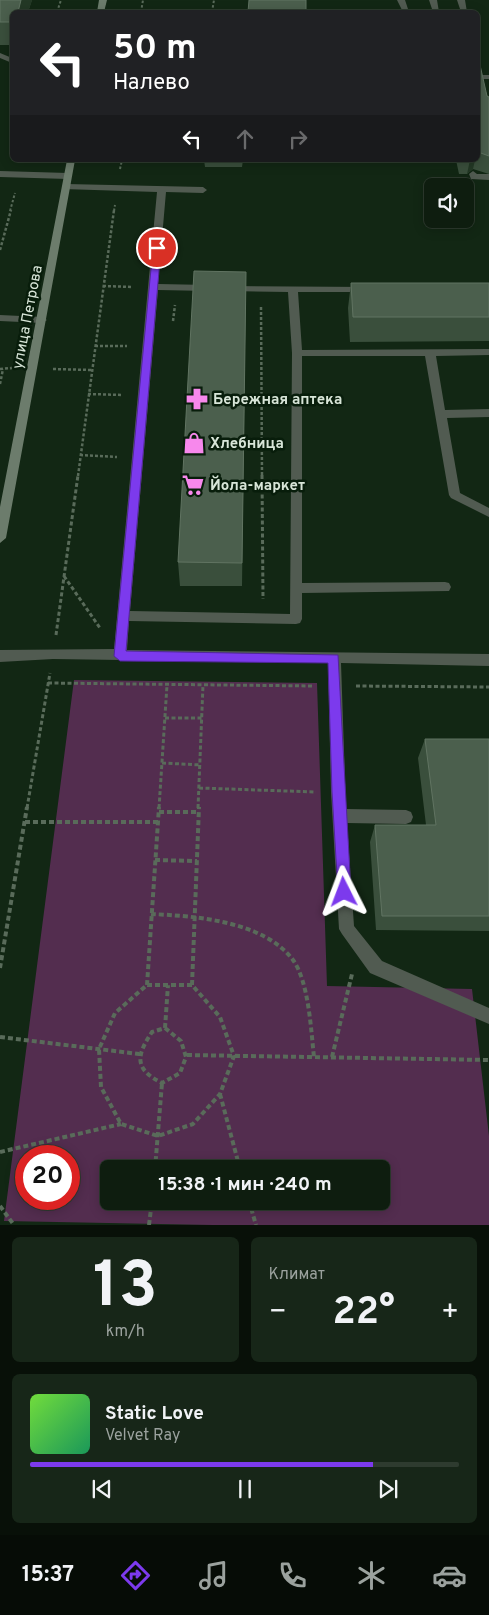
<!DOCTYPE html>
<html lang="ru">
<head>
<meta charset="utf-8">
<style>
	body { margin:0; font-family:Overpass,sans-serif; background:#172618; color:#f1f3f6; height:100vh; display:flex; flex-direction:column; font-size:19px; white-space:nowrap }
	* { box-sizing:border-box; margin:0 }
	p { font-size:16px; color:#9ba29e }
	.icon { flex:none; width:28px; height:28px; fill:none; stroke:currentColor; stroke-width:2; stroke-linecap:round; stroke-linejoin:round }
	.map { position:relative; height:1225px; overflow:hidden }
	.drawer { display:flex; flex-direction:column; gap:12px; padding:12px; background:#081008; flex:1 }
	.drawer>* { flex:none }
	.hud { position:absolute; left:10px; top:10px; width:470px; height:152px; border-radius:8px; box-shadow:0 2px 12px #0003,0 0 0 1px #2e3b2f; background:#202124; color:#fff; overflow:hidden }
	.buttons { position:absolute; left:424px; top:178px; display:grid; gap:10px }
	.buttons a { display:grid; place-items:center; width:50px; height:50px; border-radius:8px; background:#0e1d0f; box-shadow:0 2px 12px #0003,0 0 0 1px #2e3b2f; font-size:25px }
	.speed { position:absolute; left:15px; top:1145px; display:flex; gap:10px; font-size:25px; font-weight:700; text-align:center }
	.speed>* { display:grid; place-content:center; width:65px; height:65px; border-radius:50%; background:#0e1d0f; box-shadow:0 2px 12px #0003,0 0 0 1px #2e3b2f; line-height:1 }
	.speed .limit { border:8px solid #d22; background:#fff; color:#111 }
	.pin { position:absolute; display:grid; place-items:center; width:42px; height:42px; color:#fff; margin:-21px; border:2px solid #fff; border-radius:50%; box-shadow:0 1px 5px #0007 }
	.me { position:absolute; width:55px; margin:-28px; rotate:357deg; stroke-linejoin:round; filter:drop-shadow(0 0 4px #0008) }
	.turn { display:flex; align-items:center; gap:18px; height:105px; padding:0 20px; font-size:22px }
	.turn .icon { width:65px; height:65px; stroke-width:2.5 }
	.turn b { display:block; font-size:35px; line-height:42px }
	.lanes { display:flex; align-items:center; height:48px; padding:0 20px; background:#0003; justify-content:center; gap:25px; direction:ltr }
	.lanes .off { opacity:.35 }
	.big { font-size:38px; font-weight:700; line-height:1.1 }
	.drawer .tile { flex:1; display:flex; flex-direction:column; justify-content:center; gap:8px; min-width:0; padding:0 18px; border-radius:8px; background:#172618 }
	.drawer .dial { align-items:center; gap:0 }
	.dial b { font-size:65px; line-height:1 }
	.song { display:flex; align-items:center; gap:15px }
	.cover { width:60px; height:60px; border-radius:8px; background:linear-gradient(135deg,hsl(100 70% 55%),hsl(150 70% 35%)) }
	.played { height:5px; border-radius:2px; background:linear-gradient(90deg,#7c3aed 80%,#2e3b2f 80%) }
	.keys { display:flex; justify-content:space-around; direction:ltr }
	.heat { display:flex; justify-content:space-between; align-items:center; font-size:28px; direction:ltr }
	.drawer .tiles { flex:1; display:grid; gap:12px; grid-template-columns:1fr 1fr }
	.tile:last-child { grid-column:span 2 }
	.trip { position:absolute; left:100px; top:1160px; width:290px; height:50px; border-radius:8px; background:#0e1d0f; box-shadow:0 2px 12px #0003,0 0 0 1px #2e3b2f; font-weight:700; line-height:50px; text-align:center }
	.tab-bar { display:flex; height:80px; justify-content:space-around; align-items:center; background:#060c06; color:#9ba29e }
	.tab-bar .icon { width:35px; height:35px }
	.tab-bar .on { color:#7c3aed }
	.tab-bar b { font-size:22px; color:#f1f3f6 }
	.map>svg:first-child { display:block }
</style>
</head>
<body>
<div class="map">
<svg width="489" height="1225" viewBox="0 0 489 1225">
	<rect width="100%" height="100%" fill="#122714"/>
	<!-- green -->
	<path fill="#532d4f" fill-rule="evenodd" d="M74 680 317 683 327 986 472 989 489 1136V1225H212L4 1221ZM26 1156H69V1199H26ZM109 1169H381V1201H109Z"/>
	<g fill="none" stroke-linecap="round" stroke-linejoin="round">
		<!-- path-far3 -->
		<path stroke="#596b5a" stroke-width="2" stroke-dasharray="2.5 2" stroke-linecap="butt" d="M57 12 61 0
			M141 12 143 0
			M212 12 214 0
			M120 169 122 160
			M10 211 15 193
			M114 211 115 205"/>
		<!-- path-far2 -->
		<path stroke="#596b5a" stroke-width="2.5" stroke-dasharray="3 2" stroke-linecap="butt" d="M0 250 11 210
			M103 286 133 287
			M261 307 262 476
			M173 321 175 305
			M95 346H127
			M0 369 12 368
			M53 369 92 370
			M0 384 3 369
			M88 394 123 395
			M80 455 117 457
			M78 476 114 210"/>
		<!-- path-far1 -->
		<path stroke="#596b5a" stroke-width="3" stroke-dasharray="4 2.5" stroke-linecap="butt" d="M262 475 263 599
			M64 576 100 628
			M56 635 78 475
			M48 683 313 686
			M356 686 489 687
			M165 718H202
			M162 763 201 765
			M199 788 316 792
			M27 808 50 673
			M159 808 167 685
			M198 808 203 685"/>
		<!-- path -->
		<path stroke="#596b5a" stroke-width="4" stroke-dasharray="5 3" stroke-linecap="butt" d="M159 812H199
			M25 822H158
			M155 860 197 861
			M151 914C195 916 264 921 293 960 309 982 311 1031 314 1057
			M0 968 27 807
			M147 985H192L220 1017 234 1056 220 1094 193 1124 158 1136 121 1124 101 1087 99 1049 115 1013Z
			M147 985 159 807
			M192 985 199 807
			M165 1028 181 1041 186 1057 180 1073 162 1083C134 1069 136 1056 152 1032Z
			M165 1028 168 985
			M0 1037 139 1054
			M187 1055 489 1060
			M332 1057 352 974
			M220 1094 240 1169
			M0 1152 121 1124
			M155 1169 162 1083
			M249 1201 256 1225
			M0 1206 14 1225
			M149 1225 152 1201"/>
		<!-- service -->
		<path fill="#515b51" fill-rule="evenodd" d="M397 0H405L409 12H403Z
			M429 0H437L439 12H433Z
			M457 0H465L467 12H461Z
			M0 53 12 58V63L0 58Z
			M478 75H489V79H478Z
			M0 171 68 173 72 176 68 179 0 177Z
			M473 171 477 174H489V180L471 179 469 174Z
			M66 184 203 187 207 190 203 193 166 192 158 284 209 285 214 288 209 291 158 290 130 611 290 614 292 353 288 292 229 291 226 290V286L369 287V291L366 292H298L302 350 489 349V355L436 356 445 410 489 409V417L447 418 460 493 489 508V517L451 498 449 495 425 356H302V583L445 582 449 583 451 587 449 591 302 593V619L300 623 296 624 129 621 127 650 489 654V666L341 663 346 809 406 810 411 812 413 817 411 822 406 824 347 823 354 926 382 961 489 1008V1024L370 973 342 934 339 929 331 792 328 663 53 659 0 662V650L114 649 157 192 63 189 62 187Z
			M0 315 42 317 47 320 42 323 0 321Z"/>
		<!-- secondary -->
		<path fill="#6c7c6c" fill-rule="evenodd" d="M99 0H107L104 12H97Z
			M67 160H75L6 538 0 543V507Z"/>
	</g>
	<!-- wall -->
	<path fill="#3a4f3c" d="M0 0H32L28 12H12V45H0Z
		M478 65 487 96 489 97V174L473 169 467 174H459L456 160H478Z
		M204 160H243L242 167H205Z
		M246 272 242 586H180L178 562Z
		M351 283H489V341L350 342 348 308Z
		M425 739H489V931L376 930 370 842 375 825H426L418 758Z"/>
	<!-- shaded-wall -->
	<path fill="#233825" d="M21 0H32L28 12H18Z
		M470 160H475L473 169 467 174Z"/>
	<!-- building -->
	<path fill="#4b5f4d" stroke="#617462" d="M0 0H21L18 12H12V22H0Z
		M249 0H306V12H248Z
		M478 65H480L487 96 489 97V156L478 152V146H479L478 141Z
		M194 271 246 272 242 563 178 562Z
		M351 283H489V317H353Z
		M425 739H489V916H382L375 825H436Z"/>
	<!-- route -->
	<path fill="#7c3aed" stroke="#51269a" d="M157 245 161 248 126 651 338 655 351 892 349 896 344 898 340 896 338 892 332 792 328 663 120 661 114 656 153 248Z"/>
	<!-- icons -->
	<defs>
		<g id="pharmacy-bare" transform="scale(1.725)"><path d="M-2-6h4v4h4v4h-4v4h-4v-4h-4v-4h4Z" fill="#f788ec" stroke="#081d0b" stroke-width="2.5" paint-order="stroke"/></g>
		<g id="shop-bare" transform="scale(1.725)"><path d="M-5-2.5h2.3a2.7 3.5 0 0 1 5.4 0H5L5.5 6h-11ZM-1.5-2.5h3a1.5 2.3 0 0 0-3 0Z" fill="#f788ec" stroke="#081d0b" stroke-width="2.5" paint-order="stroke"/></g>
		<g id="supermarket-bare" transform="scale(1.725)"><path d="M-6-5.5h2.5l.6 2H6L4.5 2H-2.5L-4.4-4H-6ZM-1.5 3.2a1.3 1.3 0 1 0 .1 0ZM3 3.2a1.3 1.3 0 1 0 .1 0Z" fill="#f788ec" stroke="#081d0b" stroke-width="2.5" paint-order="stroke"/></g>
	</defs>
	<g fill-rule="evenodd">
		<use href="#pharmacy-bare" x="197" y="399"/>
		<use href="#shop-bare" x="194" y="443"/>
		<use href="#supermarket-bare" x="193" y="485"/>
	</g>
	<g text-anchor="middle" stroke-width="5" stroke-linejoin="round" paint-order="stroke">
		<!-- street labels -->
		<g font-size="15" fill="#d8e5d8" stroke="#081d0b">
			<text transform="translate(27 317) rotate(-79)" y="5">улица Петрова</text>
		</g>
		<!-- poi labels -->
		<g font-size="15" font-weight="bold" fill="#d8e5d8" stroke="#081d0b" text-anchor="start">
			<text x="213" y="404">Бережная аптека</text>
			<text x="210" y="448">Хлебница</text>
			<text x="210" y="490">Йола-маркет</text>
		</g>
	</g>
</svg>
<div class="buttons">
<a><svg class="icon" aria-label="sound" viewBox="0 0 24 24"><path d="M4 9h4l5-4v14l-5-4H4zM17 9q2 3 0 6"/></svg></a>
</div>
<div class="speed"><div class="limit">20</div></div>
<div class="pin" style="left:157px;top:248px;background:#d93025"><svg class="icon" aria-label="arrive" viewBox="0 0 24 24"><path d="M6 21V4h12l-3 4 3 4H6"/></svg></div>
<svg class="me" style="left:344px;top:892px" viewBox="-20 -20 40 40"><path d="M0-17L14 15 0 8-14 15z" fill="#7c3aed" stroke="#fff" stroke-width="4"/></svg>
<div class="trip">15:38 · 1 мин · 240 m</div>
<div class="hud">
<div class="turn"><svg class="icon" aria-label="left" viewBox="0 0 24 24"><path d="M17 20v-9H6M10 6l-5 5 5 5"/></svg><div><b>50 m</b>Налево</div></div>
<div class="lanes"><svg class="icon" aria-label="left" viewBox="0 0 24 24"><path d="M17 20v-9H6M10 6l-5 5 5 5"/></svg><svg class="icon off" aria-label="ahead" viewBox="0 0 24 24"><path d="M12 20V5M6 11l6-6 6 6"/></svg><svg class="icon off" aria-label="right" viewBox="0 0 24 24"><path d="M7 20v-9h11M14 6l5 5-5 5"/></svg></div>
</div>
</div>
<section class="drawer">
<div class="tiles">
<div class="tile dial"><b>13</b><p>km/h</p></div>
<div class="tile"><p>Климат</p>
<div class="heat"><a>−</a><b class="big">22°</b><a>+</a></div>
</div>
<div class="tile">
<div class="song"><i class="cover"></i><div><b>Static Love</b><p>Velvet Ray</p></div></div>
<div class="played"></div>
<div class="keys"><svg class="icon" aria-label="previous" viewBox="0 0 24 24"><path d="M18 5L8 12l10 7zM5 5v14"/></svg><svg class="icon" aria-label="pause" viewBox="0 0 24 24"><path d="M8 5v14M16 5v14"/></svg><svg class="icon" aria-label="next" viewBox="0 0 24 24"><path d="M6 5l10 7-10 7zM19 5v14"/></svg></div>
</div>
</div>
</section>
<nav class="tab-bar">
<b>15:37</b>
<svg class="icon on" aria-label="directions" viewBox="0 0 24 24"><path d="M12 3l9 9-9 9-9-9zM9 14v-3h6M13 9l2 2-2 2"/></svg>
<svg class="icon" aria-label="music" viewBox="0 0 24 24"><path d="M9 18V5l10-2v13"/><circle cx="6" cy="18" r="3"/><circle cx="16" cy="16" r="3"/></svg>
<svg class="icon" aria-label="phone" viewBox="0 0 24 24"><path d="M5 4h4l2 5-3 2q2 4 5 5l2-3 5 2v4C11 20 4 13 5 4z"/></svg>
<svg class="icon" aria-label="climate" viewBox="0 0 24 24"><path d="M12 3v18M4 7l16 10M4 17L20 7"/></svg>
<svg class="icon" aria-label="car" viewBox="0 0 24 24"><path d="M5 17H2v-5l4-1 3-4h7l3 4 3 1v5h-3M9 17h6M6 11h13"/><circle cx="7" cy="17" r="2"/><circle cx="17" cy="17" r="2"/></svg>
</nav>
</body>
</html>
